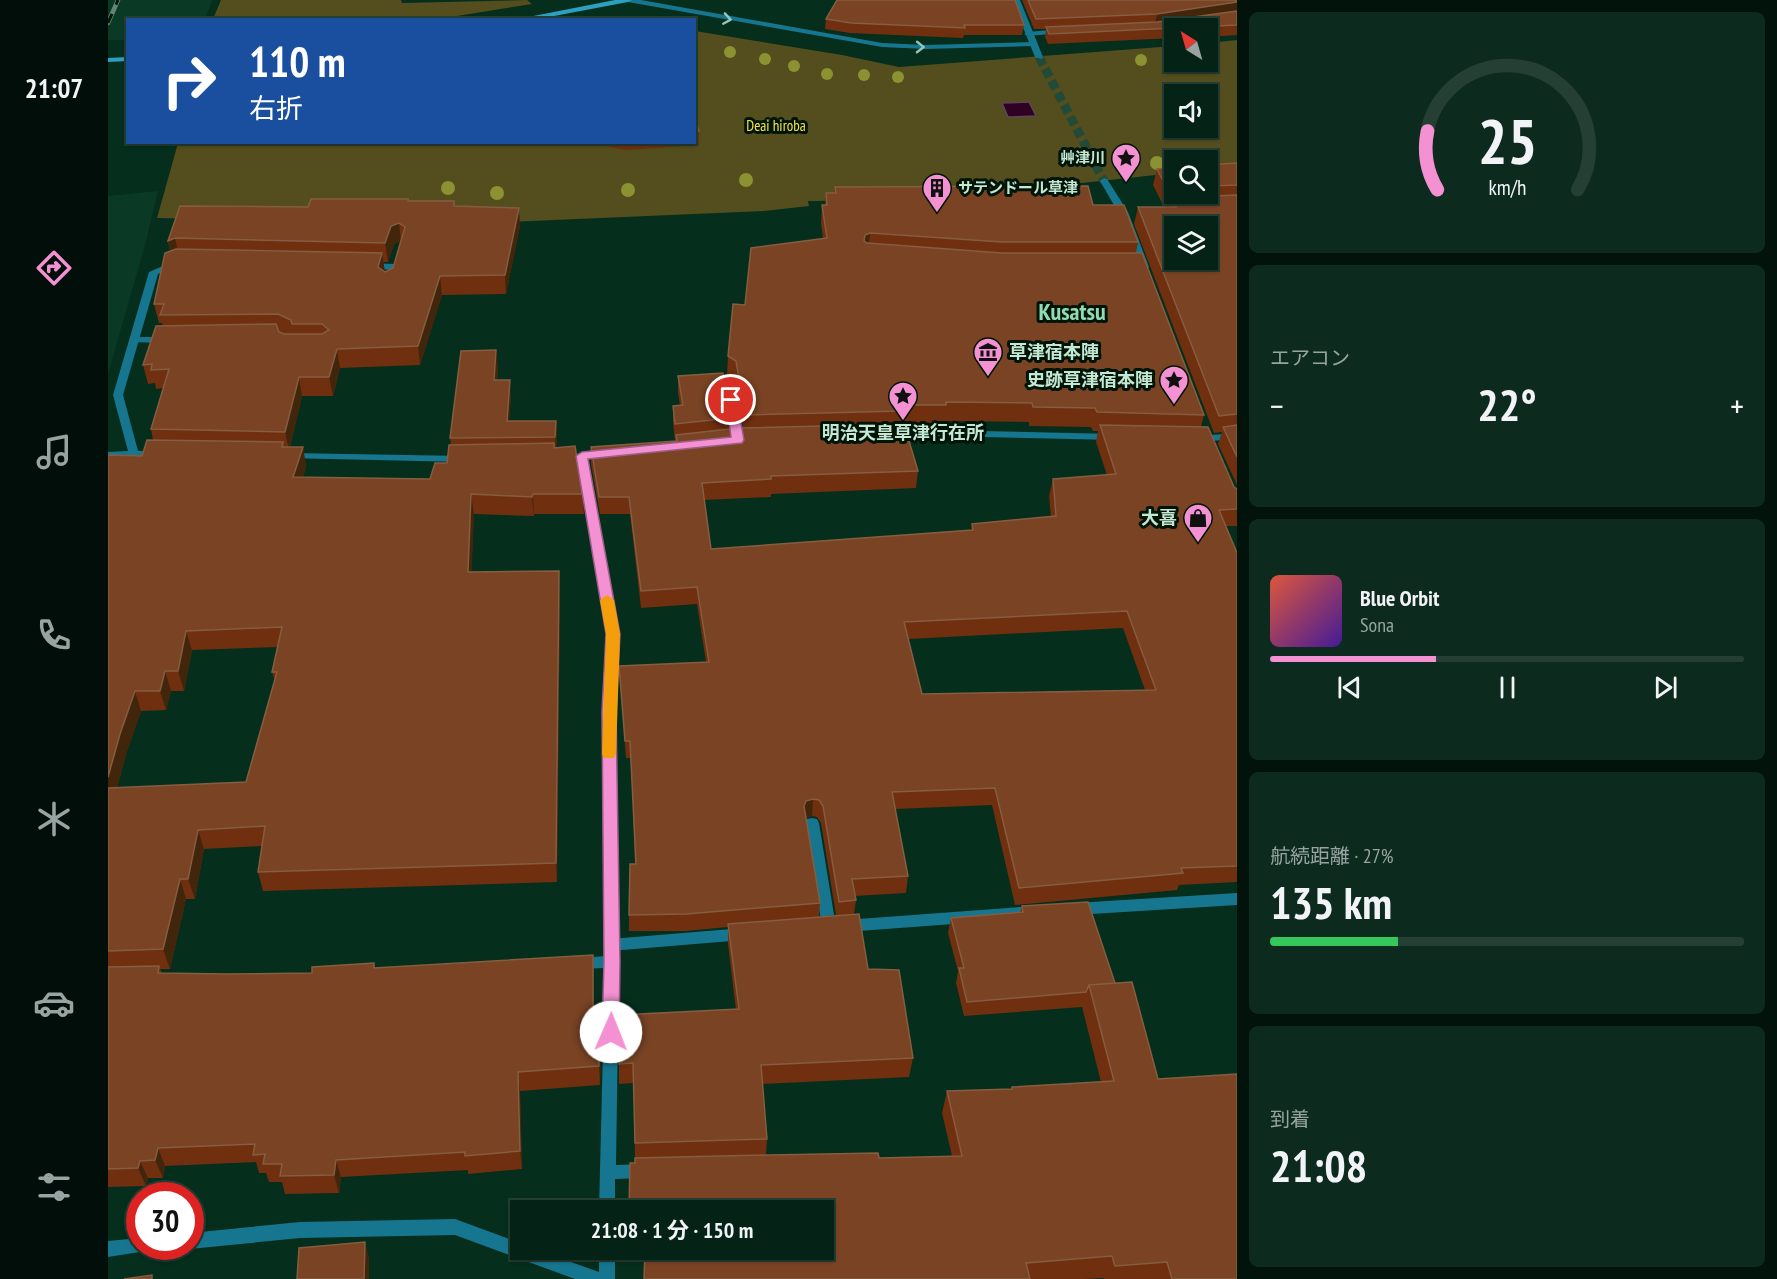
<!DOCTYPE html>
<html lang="ja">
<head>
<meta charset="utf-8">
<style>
	body { margin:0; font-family:"PT Sans Narrow","Noto Sans JP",sans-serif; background:#0d2a1f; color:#f1f3f6; height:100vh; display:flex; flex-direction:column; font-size:22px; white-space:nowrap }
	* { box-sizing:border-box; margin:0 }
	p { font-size:20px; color:#97a4a1 }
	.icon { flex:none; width:33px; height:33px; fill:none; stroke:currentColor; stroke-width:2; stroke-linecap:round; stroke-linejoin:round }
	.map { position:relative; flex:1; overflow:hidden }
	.details { display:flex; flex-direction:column; gap:12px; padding:12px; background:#02130c; width:540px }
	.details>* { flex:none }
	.banner { position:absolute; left:18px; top:18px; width:570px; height:126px; border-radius:0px; box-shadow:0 2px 4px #0004,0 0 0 2px #253f35; background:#1a4fa0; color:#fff; overflow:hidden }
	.needle { width:39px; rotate:323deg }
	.tools { position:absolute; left:1056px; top:18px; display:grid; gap:12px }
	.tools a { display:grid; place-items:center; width:54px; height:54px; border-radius:0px; background:#042216; box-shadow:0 2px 4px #0004,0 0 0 2px #253f35; font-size:30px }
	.speed { position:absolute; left:18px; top:1182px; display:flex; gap:12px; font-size:30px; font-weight:700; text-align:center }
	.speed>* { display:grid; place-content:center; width:78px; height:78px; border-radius:50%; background:#042216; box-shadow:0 2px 4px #0004,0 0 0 2px #253f35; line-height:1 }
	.speed .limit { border:9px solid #d22; background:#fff; color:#111 }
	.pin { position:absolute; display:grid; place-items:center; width:51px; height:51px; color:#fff; margin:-26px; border:3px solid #fff; border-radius:50%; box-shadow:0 2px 6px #0007 }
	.me { position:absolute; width:66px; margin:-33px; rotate:1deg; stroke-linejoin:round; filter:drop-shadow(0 0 4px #0008) }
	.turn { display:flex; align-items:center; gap:21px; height:126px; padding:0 24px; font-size:27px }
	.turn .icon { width:78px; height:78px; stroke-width:2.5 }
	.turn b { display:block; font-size:42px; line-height:51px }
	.big { font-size:45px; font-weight:700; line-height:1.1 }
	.details .card { flex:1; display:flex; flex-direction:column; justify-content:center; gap:9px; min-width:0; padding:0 21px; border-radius:9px; background:#0d2a1f }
	.details .dial { align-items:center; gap:0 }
	.dial svg { height:156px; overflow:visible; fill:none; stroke:#253f35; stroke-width:7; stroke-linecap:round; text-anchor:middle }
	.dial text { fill:#f1f3f6; stroke:none }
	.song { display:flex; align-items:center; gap:18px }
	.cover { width:72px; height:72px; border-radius:9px; background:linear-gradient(135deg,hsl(10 70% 55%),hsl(260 70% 35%)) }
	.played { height:6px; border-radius:3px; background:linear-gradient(90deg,#f491d3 35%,#253f35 35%) }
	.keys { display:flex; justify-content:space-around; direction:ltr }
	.heat { display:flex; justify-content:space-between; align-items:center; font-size:33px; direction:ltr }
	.charge { height:9px; border-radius:4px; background:linear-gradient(90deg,#34c759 27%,#253f35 0) }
	.trip { position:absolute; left:402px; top:1200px; width:324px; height:60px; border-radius:0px; background:#042216; box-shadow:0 2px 4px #0004,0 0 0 2px #253f35; font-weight:700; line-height:60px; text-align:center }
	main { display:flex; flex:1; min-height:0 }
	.dock { display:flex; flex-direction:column; width:108px; justify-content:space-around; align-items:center; background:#020e09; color:#97a4a1 }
	.dock .icon { width:42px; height:42px }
	.dock .selected { color:#f491d3 }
	.dock b { font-size:27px; color:#f1f3f6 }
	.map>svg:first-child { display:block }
</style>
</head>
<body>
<main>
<nav class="dock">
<b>21:07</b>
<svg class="icon selected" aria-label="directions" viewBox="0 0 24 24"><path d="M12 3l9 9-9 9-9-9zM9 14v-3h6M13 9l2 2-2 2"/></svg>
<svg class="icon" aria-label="music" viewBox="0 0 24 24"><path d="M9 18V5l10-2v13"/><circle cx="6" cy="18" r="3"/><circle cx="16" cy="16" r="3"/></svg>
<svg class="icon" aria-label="phone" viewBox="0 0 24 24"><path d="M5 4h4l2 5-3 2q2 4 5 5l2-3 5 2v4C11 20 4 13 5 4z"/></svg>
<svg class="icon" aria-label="climate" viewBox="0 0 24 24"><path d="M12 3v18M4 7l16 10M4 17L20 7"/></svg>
<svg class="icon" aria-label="car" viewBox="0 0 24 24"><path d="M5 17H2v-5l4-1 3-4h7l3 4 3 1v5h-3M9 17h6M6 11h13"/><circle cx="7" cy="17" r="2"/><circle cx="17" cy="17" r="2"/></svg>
<svg class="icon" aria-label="filters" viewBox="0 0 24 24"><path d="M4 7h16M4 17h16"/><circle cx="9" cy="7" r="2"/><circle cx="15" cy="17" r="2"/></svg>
</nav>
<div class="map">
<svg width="1129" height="1279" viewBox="0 0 1129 1279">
	<rect width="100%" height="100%" fill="#052e1d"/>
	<!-- built -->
	<path fill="#0a3a26" d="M0 0H104L97 19 20 20 19 40H0Z
		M50 191 37 245 0 374V196Z"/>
	<!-- green -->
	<path fill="#544d1d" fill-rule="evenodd" d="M113 0H293L294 3 419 0 424 4 324 20 105 19Z
		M587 31 734 55 791 67 1066 46V62H1100V43L1129 40V166L1100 169V160H1066V173L965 184 968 200 700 201 701 206 656 211 354 224 49 218 70 143 586 142ZM1066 94H1100V128H1066Z"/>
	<!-- water -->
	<path fill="#2f0223" stroke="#5c4758" stroke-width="1.5" d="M921 102 928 116 900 117 894 103Z"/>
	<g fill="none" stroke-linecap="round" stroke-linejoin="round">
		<!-- minor-tunnel -->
		<path stroke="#224a38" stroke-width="9" stroke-dasharray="9 4.5" stroke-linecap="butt" d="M931 57 996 181"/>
		<!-- service -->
		<path fill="#17768f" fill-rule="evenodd" d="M952 29H955V33L920 36 916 34 920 32Z
			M26 337H58L63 340 58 343 22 342V338Z
			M620 377 625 380 635 440 630 443 625 440 615 380Z
			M704 818 709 819 711 823 728 927 726 931 721 933 716 931 714 927 697 823 699 819Z
			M1129 893V905L967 915 962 913 960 909 962 905 967 903Z
			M926 906 931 908 933 912 931 916 926 918 737 932 732 930 730 926 732 922 737 920Z
			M636 928 641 930 643 934 641 938 636 940 502 951 497 949 495 945 497 941 502 939Z"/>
		<!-- minor -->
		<path fill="#17768f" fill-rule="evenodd" d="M904 0H912L935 57 934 59 927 57Z
			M996 178 999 179 1020 212 1041 267 1039 269 1036 270 1031 267 1010 212 992 181Z
			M69 260 72 261V265L50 274 15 395 30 451H50L55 454 50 457 0 458V452L20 451 5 395 41 272Z
			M260 263 286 264 291 267 286 270 257 268V264Z
			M872 431 1006 434 1011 437 1006 440 872 437 783 439 778 436 783 433Z
			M1129 433V439L1089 442 1084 439 1089 436Z
			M499 451 504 454 503 456 480 459 511 634 507 712 511 962 508 1165 537 1164 543 1166 545 1171 543 1176 537 1178 507 1179V1210H491L497 968 469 969 464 967 462 963 464 959 497 956 495 712 499 634 469 460 454 461 449 458 454 455Z
			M181 453 356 456 361 459 356 462 177 458 176 456Z
			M347 1219 412 1243V1250H429L491 1272V1250H507V1279H467L347 1235 192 1238 82 1249 77 1246H82V1233L192 1222Z
			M32 1238V1246H40L38 1251 0 1257V1241Z"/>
		<!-- tertiary -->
		<path fill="#17768f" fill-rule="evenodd" d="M516 0H533L774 43 818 45 925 42 929 44 925 46 818 49 774 47 520 2Z"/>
		<!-- secondary -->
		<path fill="#2ba0c0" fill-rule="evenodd" d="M507 0H524L520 2 425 20H405Z
			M20 57V61L0 62V58Z"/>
		<!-- rail casing -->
		<g stroke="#618774" stroke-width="4.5">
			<path id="rail" d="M0 23 10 0"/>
		</g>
		<!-- rail -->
		<use href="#rail" stroke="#001508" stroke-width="3" stroke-dasharray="10" stroke-linecap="butt"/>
	</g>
	<!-- trees -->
	<g fill="#8c9231">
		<circle cx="622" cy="52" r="6"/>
		<circle cx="657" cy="59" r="6"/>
		<circle cx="1033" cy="60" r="6"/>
		<circle cx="686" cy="66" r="6"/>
		<circle cx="719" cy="74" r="6"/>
		<circle cx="756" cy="75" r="6"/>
		<circle cx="790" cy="77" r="6"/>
		<circle cx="1049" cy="163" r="7"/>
		<circle cx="638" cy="180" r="7"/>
		<circle cx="340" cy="188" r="7"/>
		<circle cx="520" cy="190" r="7"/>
		<circle cx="389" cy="193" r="7"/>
	</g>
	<!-- wall -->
	<path fill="#702f0f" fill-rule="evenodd" d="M914 0H1129V35L1100 37V28H1066V38L940 44 937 37 938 29H926Z
		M718 19 916 25 914 35H856L855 38 742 33 717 29Z
		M586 116 591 131V145L518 150 477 142H586Z
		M1129 163V485L1110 444 1114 432 1106 433 1026 224 1030 207H1061L1062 204 1055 205 1045 185 1049 169 1066 168V194H1100V165Z
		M727 187 985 205 1030 242 1028 253 1096 415 1093 427 1126 487 1129 489V526H1118L1129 553V882L1071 885 1069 890 907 905 884 805 787 809 800 876 798 893 747 896 748 900 746 914 760 969 805 1058 801 1077 654 1084 659 1139 658 1155 771 1158 844 1156 834 1113 839 1091 904 1089V1087L993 1082 974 1007 856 1016 848 983 850 971 840 933 843 918 912 912 914 906 1007 983 1050 1079 1129 1279H996V1278L978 1279H536L537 1257H522V1250H716L527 1163 526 1083 511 1084V1064L628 1010 620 944V927L578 931H521V915L527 864 523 758H518L511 666 598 662 589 604 533 608 522 514H492L483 464V447L567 441 565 423V406L572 405 570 393V376L622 418V429L635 428 627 380 619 375 620 356 637 305 715 238 713 223 714 205H717L718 193H726ZM836 421 921 422V426L983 427 985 431H990L988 442 999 475 945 479 941 496 943 516 864 524 863 530 603 549 596 500 663 497V494L808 488 810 471 796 424H836ZM1015 628 1037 690 814 694 800 639ZM704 816 709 817 713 823 728 915 711 917 712 903 698 818Z
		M300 199V201H346L347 206 412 226 398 294 334 295 312 365 232 368 225 396H194L182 447H195L198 467 195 477 322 479 339 463 343 445 342 438 390 366 389 380 403 396 401 421H448L449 438 448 448 475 494 476 514H426V516L366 514 363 572 452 590 449 882 155 891 150 872 154 846 96 849 87 899H78L62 969H52L54 973 120 974 204 973 266 963 267 968 486 974V1017H492L493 1035 492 1085 412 1091 414 1169 360 1174V1170L233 1177 231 1193 177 1194 174 1182H161L158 1173H151L148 1162 57 1166 55 1178H40L38 1186 0 1187V455L34 456 45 440 43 429 55 388 48 389 47 383 40 384 35 365 55 326 54 323H51L46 304 62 251 60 241 72 206 200 207ZM292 241 285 268 277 272 275 262H280L286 244ZM170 647 164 672 167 681 138 782 9 788 18 754 33 711 58 710 63 691H76L84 650Z"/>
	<!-- shaded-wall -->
	<path fill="#42260c" d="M1129 2V12L1047 24 1049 14Z
		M411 208 412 226 398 294 397 275Z
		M291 223 293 241 286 244 280 262 277 243 283 226Z
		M762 233 760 252 755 254 757 235Z
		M67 238 71 257 64 259 60 241Z
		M274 253 277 272 270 267Z
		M332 276 334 295 312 365 310 346Z
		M229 349 232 368 225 396 221 377Z
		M388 350 390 366 387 396 386 380Z
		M191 377 194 396 181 451 177 432Z
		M402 380 403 396 400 438 399 421Z
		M448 421 449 438 448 453 447 437Z
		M195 447 198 467 189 497 185 477Z
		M363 494 366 514 363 592 360 572Z
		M425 494 426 514V516L424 497Z
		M451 571 452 590 449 882 448 863Z
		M78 631 84 650 76 691 70 671Z
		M57 671 63 691 58 710 52 691Z
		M27 691 33 711 18 754 4 808 0 797V777L12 734Z
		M705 799 704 816 697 818 696 806 698 801Z
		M90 830 96 849 87 899 80 879Z
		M72 879 78 899 62 969 55 949Z
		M485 955 486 974V1036L485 1017Z
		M492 1017 493 1035 492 1085 491 1066Z
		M410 1072 412 1091 414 1169 412 1151Z
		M50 1148 57 1166 55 1178 47 1160Z
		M228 1160 233 1177 231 1193 226 1175Z
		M32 1161 40 1178 38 1186 30 1168Z
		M257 1242 261 1257V1279H256Z"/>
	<!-- building -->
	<path fill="#794324" stroke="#855d40" stroke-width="1.5" fill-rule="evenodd" d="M729 0H907L916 25H856L857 28 743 23 718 19Z
		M920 0H1129V2L1049 14 928 19Z
		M1129 11V25L941 34 938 27 1049 22Z
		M586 116 591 131 586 132Z
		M1129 163V185L1100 186V165Z
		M1066 168V188L1059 189 1049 169Z
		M980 186 985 205H1016L1030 242H894L762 233 757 235 756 241 759 243 894 253H1034L1096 415 989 412 987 408 925 407 924 403 838 402V405H791L793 411 637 415 628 361 620 356 625 304 637 305 643 248 719 238 714 205H719L718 193H728L727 187Z
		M1129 195V414L1111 416 1030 207H1068L1064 198ZM1066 226H1100V260H1066Z
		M203 199H300V201H346V206L411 208 397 275 332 276 310 346 229 349 221 377H191L177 432 43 429 61 369 43 370 44 364 35 365 48 326 168 324 171 332 176 334H214L221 330 214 324H184L183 320 170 314 52 315 56 304H46L57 253 68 249 274 253 270 267 277 272 285 268 297 227 291 223 283 226 277 243 67 238 60 241 72 206 200 207Z
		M388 350 386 380H402L399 421H448L447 437 342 438 353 351Z
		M615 373 622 418 567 424 565 406 575 405 570 376Z
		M796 424 810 471 663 476V479L594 483 603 549 865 530 864 524 948 516 945 479 1008 474 992 425 1100 427 1126 487 1129 489V509L1111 510 1129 553V866L1073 868 1075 873 911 888 887 788 784 792 800 876 744 879 748 900 731 902 715 806 711 800 705 799 698 801 696 806 712 903 578 914 521 915 522 864H528L522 741H517L511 666 601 662 589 587 533 591 521 497H491L483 447 569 441 568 435 631 428ZM1019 611 1048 690 814 694 796 622Z
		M1129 425V457L1115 427Z
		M39 440 175 442 174 447H195L185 477 322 479 327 463H339L341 445 446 443V448L467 446 475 494H425L424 497 363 494 360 572 451 571 448 863 150 872 157 826 90 830 80 879H72L55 949 0 951V788L138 782 169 672H164L174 627 78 631 70 671H57L52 691H27L12 734 0 777V455L34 456Z
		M980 902 1007 983 981 985 978 992 859 1002 851 968H856L843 918 915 912 914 906Z
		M751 914 760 969 791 970 805 1058 653 1065 659 1139 527 1143 525 1063 511 1064V1015L631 1009 620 924Z
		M485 955V1017H492L491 1066 410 1072 412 1151 357 1156V1152L228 1160 226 1175 172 1176 174 1164H155L157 1154 145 1155 147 1144 50 1148 47 1160 32 1161 30 1168 0 1169V967L51 966 50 973 120 974 204 973V967L266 963V968Z
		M1024 982 1050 1079 1129 1074V1279H1064L1059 1262 1007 1266 1004 1256 918 1263 922 1279H536L537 1250H716V1210H521L522 1163H527V1158L661 1155 770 1153 771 1158 854 1156 839 1091 904 1089V1087L1006 1081 981 985Z
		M257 1242 256 1279H189L191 1248Z
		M44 1275V1279H16Z"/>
	<!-- one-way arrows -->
	<defs><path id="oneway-chevron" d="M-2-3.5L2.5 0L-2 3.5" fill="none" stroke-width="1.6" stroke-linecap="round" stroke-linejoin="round" transform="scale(1.5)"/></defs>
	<g stroke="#91c6bf">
		<use href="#oneway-chevron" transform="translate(619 19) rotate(9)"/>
		<use href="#oneway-chevron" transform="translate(812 47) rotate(1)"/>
	</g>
	<!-- route -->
	<path fill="#f491d3" stroke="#9f5e89" stroke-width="1.5" d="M623 396 629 400 636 440 634 443 480 459 512 634 508 712 512 962 511 1032 509 1037 503 1039 497 1037 494 1032 496 962 494 712 498 634 468 456 474 452 623 437 618 400Z"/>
	<!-- slow -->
	<path fill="#f59e0b" d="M499 595 506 600 512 634 508 754 506 758H496L494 754 498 634 492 600Z"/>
	<!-- icons -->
	<defs>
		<g id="sight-pin" transform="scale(1.5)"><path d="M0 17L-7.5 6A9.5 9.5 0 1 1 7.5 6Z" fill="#f491d3" stroke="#001508"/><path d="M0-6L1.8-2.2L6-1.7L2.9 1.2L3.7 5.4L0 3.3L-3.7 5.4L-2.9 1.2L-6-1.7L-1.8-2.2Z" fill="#111"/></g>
		<g id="building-pin" transform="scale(1.5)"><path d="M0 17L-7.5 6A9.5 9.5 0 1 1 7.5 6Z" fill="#f491d3" stroke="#001508"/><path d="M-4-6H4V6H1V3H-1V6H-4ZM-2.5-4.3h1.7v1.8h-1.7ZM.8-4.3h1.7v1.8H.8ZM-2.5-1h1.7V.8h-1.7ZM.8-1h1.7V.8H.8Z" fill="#111"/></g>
		<g id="museum-pin" transform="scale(1.5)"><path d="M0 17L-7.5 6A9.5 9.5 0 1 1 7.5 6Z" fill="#f491d3" stroke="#001508"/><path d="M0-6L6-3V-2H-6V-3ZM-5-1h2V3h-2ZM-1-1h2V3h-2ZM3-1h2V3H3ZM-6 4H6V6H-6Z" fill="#111"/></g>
		<g id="shop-pin" transform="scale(1.5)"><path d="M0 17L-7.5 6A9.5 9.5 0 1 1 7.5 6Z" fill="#f491d3" stroke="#001508"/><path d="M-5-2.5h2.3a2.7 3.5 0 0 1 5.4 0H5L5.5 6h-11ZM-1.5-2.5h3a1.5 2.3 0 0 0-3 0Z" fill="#111"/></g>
	</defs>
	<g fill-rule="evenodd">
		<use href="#sight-pin" x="1018" y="158"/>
		<use href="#building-pin" x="829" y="188"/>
		<use href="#museum-pin" x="880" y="352"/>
		<use href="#sight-pin" x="1066" y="380"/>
		<use href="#sight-pin" x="795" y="396"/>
		<use href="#shop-pin" x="1090" y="518"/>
	</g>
	<g text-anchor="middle" stroke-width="6" stroke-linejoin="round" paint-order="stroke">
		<!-- far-park labels -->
		<g font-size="15" fill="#fbe342" stroke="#001508">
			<text x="668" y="131">Deai hiroba</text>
		</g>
		<!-- far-poi labels -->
		<g font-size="15" font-weight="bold" fill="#c5e8d4" stroke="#001508" text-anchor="end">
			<text x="997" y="163">艸津川</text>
			<text x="850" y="193" text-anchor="start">サテンドール草津</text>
		</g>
		<!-- poi labels -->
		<g font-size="18" font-weight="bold" fill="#c5e8d4" stroke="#001508" text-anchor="end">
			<text x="901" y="358" text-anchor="start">草津宿本陣</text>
			<text x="1045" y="386">史跡草津宿本陣</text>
			<text x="795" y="439" text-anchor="middle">明治天皇草津行在所</text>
			<text x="1069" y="524">大喜</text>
		</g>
		<!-- district labels -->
		<g font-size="24" font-weight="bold" fill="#91dbb4" stroke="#001508">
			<text x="964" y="320">Kusatsu</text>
		</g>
	</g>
</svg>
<div class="tools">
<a><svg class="needle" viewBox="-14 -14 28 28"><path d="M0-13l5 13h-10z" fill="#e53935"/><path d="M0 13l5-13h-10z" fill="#97a4a1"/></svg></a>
<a><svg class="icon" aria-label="sound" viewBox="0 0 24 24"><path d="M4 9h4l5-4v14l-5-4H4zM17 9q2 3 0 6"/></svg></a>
<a><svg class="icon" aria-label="search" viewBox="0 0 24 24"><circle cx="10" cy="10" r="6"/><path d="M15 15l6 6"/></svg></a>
<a><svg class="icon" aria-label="layers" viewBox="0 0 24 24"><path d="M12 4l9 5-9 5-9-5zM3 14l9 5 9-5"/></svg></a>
</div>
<div class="speed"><div class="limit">30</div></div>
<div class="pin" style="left:623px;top:400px;background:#d93025"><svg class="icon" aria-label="arrive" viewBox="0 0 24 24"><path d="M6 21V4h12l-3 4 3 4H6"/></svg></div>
<svg class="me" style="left:503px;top:1032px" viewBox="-20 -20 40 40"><circle r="19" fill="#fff"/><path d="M0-13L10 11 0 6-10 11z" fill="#f491d3"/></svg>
<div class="trip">21:08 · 1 分 · 150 m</div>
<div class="banner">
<div class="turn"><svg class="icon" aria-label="right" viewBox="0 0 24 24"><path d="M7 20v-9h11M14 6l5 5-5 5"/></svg><div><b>110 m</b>右折</div></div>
</div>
</div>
<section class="details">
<div class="card dial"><svg viewBox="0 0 100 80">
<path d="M14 69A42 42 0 1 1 86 69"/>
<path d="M14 69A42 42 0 0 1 9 39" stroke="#f491d3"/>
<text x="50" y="56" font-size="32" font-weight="700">25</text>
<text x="50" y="72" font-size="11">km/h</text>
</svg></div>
<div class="card"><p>エアコン</p>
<div class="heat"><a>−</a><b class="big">22°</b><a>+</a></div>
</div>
<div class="card">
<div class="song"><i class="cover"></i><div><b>Blue Orbit</b><p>Sona</p></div></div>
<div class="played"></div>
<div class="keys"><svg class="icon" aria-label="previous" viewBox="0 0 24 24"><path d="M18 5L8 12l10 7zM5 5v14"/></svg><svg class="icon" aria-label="pause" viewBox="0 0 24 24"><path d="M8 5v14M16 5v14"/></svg><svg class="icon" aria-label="next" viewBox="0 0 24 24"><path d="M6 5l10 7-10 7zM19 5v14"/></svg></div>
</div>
<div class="card"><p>航続距離 · 27%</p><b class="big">135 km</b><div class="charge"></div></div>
<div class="card"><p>到着</p><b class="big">21:08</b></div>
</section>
</main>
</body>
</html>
